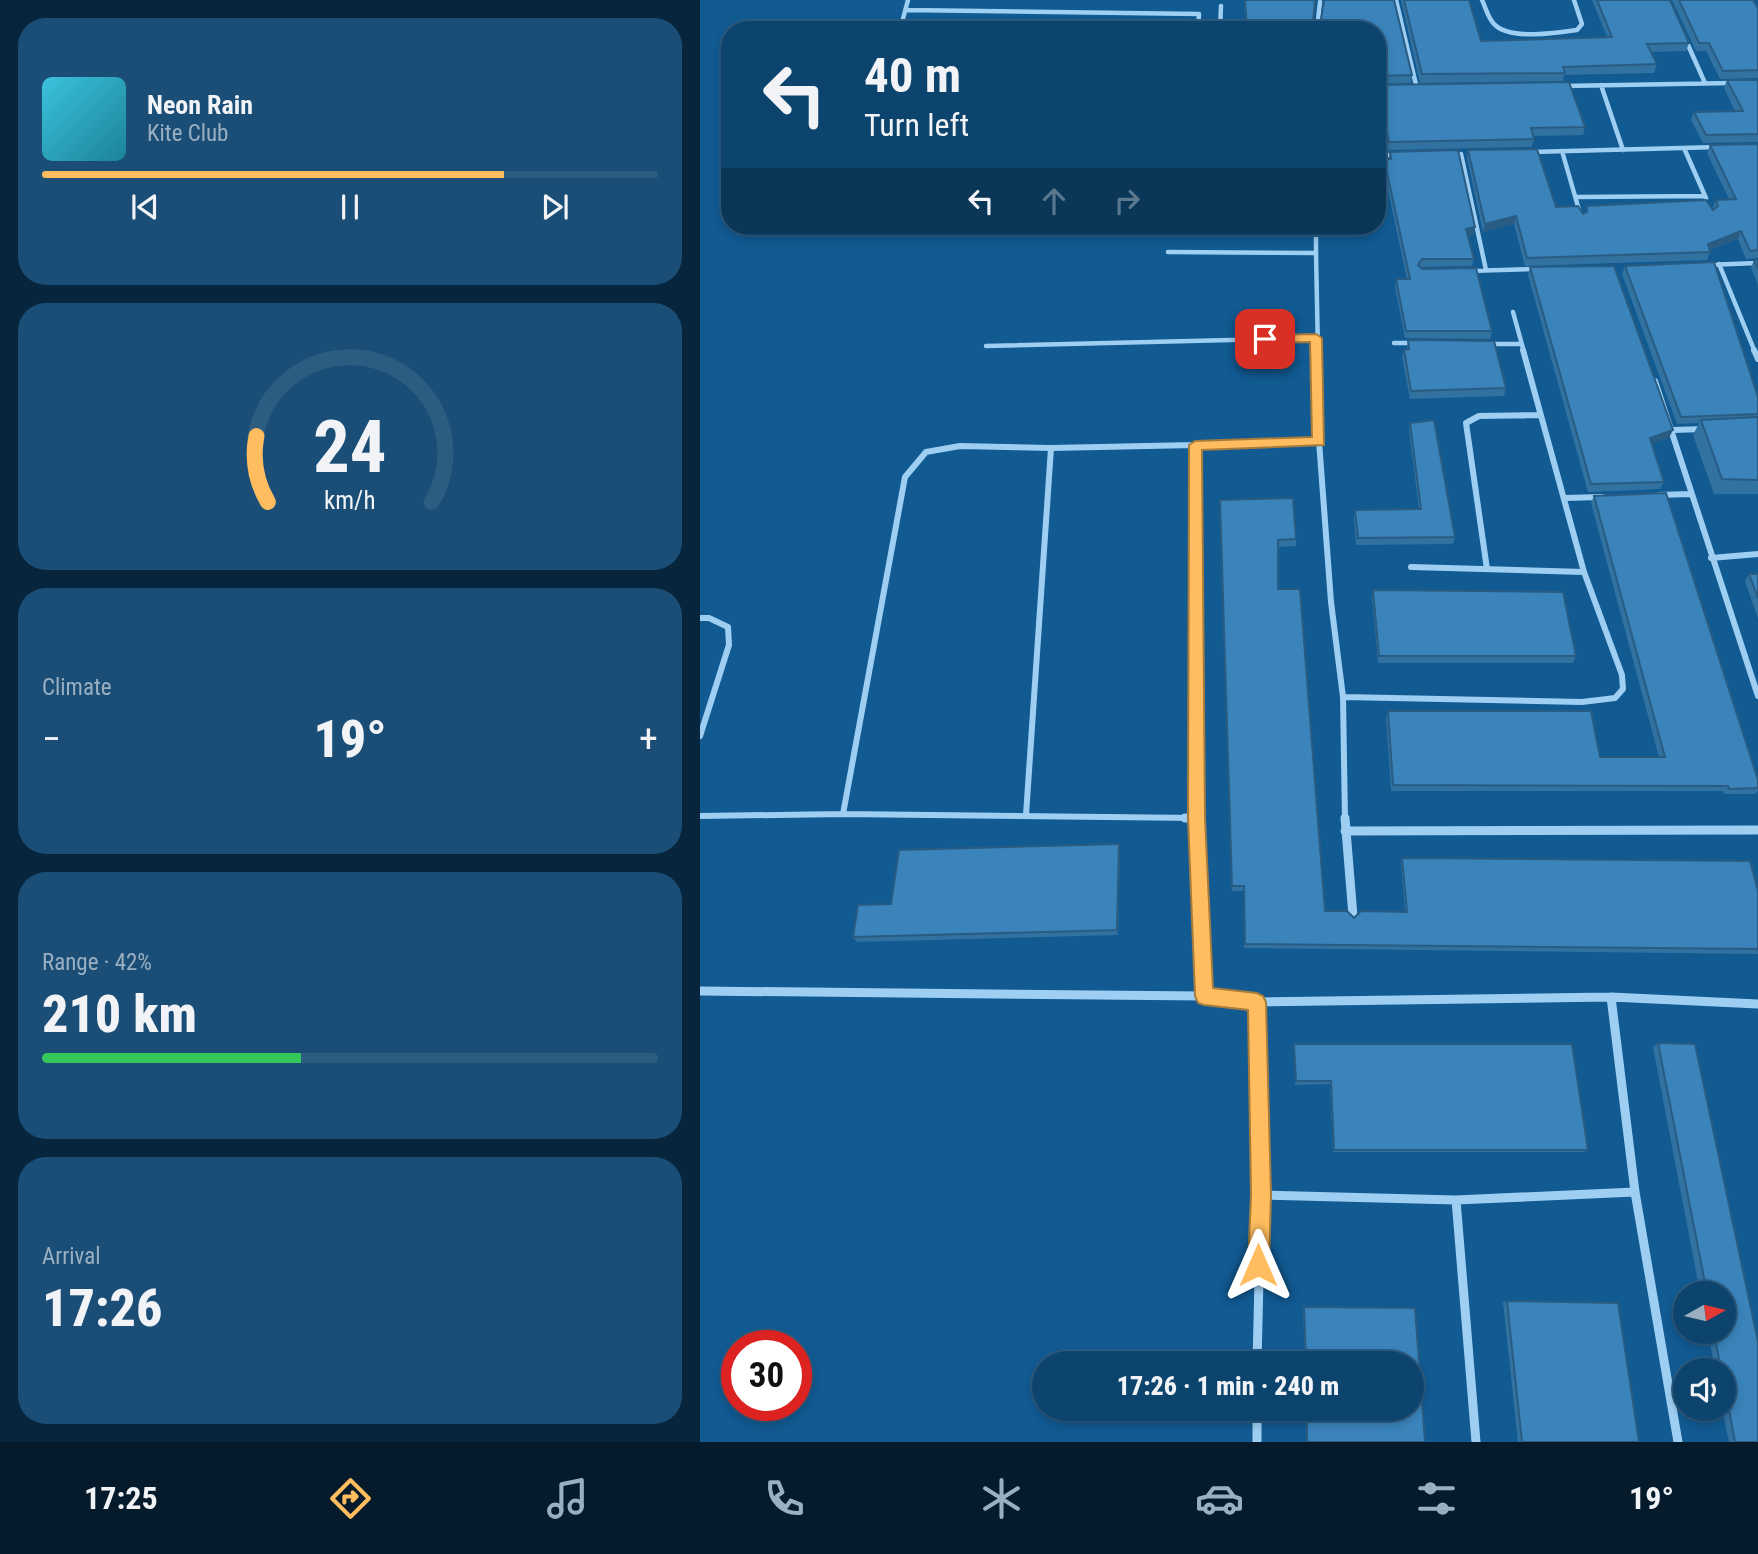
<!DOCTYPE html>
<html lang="en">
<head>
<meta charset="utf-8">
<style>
	body { margin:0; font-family:"Roboto Condensed",sans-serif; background:#1b4e76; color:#f1f3f6; height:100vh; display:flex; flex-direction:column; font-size:26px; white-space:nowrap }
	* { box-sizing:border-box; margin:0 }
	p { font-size:23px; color:#9ab0c2 }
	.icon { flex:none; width:38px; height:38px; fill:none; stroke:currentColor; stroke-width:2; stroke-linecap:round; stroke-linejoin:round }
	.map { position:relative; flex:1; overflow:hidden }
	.panel { display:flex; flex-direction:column; gap:18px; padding:18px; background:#07253c; width:700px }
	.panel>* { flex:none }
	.banner { position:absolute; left:21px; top:21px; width:665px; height:214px; border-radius:28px; box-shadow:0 4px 10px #0003,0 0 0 2px #2d5c81; background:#0d446e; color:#f1f3f6; overflow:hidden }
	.needle { width:46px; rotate:82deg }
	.tools { position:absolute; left:973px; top:1281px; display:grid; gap:14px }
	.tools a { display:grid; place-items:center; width:63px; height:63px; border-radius:50%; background:#0d446e; box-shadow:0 4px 10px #0003,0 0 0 2px #2d5c81; font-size:35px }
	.speed { position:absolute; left:21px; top:1330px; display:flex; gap:14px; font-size:35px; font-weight:700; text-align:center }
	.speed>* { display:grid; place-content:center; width:91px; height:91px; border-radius:50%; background:#0d446e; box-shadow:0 4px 10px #0003,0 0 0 2px #2d5c81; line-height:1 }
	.speed .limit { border:10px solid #d22; background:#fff; color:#111 }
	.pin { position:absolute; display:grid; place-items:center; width:60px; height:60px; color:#fff; margin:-30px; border-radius:14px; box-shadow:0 4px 10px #0006 }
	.me { position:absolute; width:77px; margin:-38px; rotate:0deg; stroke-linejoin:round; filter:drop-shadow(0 0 5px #0008) }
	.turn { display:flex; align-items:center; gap:24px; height:147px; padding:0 28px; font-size:32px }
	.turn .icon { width:91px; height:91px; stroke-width:2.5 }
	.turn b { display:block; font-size:49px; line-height:60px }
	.lanes { display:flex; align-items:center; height:66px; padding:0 28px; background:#0003; justify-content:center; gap:35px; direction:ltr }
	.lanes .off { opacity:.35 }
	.big { font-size:52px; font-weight:800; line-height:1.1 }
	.panel .tile { flex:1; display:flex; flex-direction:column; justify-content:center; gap:10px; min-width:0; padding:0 24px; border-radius:28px; background:#1b4e76 }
	.panel .dial { align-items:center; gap:0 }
	.dial svg { height:182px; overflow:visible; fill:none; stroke:#2d5c81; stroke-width:7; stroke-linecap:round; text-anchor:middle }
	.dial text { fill:#f1f3f6; stroke:none }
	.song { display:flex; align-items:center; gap:21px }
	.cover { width:84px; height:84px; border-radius:10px; background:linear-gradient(135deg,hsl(190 70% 55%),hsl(190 70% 35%)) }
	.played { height:7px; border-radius:4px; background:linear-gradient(90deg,#ffbd5f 75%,#2d5c81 75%) }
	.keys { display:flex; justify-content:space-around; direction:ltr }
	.heat { display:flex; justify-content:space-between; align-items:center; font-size:38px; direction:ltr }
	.charge { height:10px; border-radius:5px; background:linear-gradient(90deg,#34c759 42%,#2d5c81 0) }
	.trip { position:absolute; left:332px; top:1351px; width:392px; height:70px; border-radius:35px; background:#0d446e; box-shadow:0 4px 10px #0003,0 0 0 2px #2d5c81; font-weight:800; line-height:70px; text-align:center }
	.menu { display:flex; height:112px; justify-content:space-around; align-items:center; background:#051b2c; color:#9ab0c2 }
	.menu .icon { width:49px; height:49px }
	.menu .current { color:#ffbd5f }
	.menu b { font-size:32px; color:#f1f3f6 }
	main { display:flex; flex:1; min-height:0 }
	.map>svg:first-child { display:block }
</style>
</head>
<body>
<main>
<section class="panel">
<div class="tile">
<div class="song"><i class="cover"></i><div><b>Neon Rain</b><p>Kite Club</p></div></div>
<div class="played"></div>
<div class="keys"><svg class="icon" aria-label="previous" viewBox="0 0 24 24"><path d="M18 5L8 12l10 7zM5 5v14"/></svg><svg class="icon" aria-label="pause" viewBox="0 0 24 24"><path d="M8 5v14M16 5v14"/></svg><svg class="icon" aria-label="next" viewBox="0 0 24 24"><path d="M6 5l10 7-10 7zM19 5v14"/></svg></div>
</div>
<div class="tile dial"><svg viewBox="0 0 100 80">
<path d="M14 69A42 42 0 1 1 86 69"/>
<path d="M14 69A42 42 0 0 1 9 40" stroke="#ffbd5f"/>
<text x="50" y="56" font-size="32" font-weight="700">24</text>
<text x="50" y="72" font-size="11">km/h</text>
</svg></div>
<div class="tile"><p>Climate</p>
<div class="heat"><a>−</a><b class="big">19°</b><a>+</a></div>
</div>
<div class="tile"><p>Range · 42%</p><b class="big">210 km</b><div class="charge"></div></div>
<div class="tile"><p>Arrival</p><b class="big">17:26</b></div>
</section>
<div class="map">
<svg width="1058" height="1442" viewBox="0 0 1058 1442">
	<rect width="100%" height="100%" fill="#115a92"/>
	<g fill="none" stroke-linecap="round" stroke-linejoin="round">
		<!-- minor-far2 -->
		<path stroke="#9ecff3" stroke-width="4.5" d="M696 0 717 89
			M782 0C786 8 788 19 795 25 811 40 857 33 877 30L882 24 874 0
			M207 10 499 14 498 30
			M200 30 208 0
			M520 30 521 6
			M617 30 620 2
			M984 36 1005 83
			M901 85 923 150
			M863 86 1033 83
			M984 148 1006 198
			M862 151 881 217
			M831 152 1019 147
			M761 154 786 270
			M677 155H697
			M877 197 1005 196
			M468 252 616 253V226
			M616 253 618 352
			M1019 264 1055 352
			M1006 265 1058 263
			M768 271 836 269
			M813 312 824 352
			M694 343H715
			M786 344H820
			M286 346 616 338"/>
		<!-- minor-far1 -->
		<path stroke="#9ecff3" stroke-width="6" d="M618 350 619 441 631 602 643 697 645 820
			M1054 350 1058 359
			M955 381 1058 696
			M973 430 1005 429
			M495 445 351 448 260 446 226 452 205 477 143 814 497 818
			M959 495 990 494
			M864 498 902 497
			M1011 558 1058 554
			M711 567 884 572
			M787 569 766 423 779 416 840 415
			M0 618H9L28 627 29 645 0 736
			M643 697 882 702 915 698 923 689 922 675 884 572 823 350
			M326 815 351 448
			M0 816 143 814
			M497 820 495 445 619 441"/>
		<!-- minor -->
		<path stroke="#9ecff3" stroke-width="9" d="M485 818H497
			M497 818 504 996 557 1002 911 997 1058 1004
			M645 818 653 916
			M645 831 1058 830
			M0 991 504 996
			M911 997 935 1192 978 1442
			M557 1002 561 1195
			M756 1200 776 1442
			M557 1363 561 1195 756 1200 935 1192
			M557 1409V1442"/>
	</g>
	<!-- wall -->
	<path fill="#3272a1" d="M544 0H615L613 23 615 26H620L624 0H694L712 75 711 83 677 84V30H546Z
		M701 0H769L781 41 907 37 892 0H970L989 43 986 51 951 52 957 64 954 73 864 75 863 81 720 83Z
		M972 0H1053L1058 8V78L1020 79 1006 51H996Z
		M1027 80H1058V142L1003 143 991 120 994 112 1035 111 1024 88Z
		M677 85 885 127 883 135 833 136 834 139 832 147 687 150 677 97Z
		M1058 144V258L1046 259 1038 239 1010 250V252L1007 260 825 266 814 224 783 232 767 158 768 150 856 207 883 214 885 213 887 206 1013 210V207L1016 200 1029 199 1007 153 1010 145Z
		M690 152 775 227 773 235 768 236 774 259 772 266 721 267 792 331 790 339 705 338 695 287 696 279H707L683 167 684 159H689Z
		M1054 260H1058V285L1051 268Z
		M925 266 1058 397V494H1014L993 435 999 423 977 424 922 274Z
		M830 267 969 438 952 443 964 482 960 489 888 492 828 275Z
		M708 340 806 388 804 396 710 399 702 357 704 350 707 349Z
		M710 423 755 537 753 544 656 545 654 517 655 510 719 509 709 431Z
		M894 496 1058 780V791L1055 794H1024L1023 791H691L686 717 688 711 900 757H959L891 503Z
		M520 500 596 539V546L578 547V589L625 911 654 918 705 912 701 863 702 858 1058 891V954L544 948V891H532Z
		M1049 574H1058V619L1045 581Z
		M673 590 876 656 873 663H678L672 597Z
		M419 844 420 850 418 935 157 942 153 937Z
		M958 1043 995 1044 1058 1342V1442H1029L1022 1409H1024V1370H1015L1008 1332H1024V1293H1000L953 1047Z
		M594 1044 888 1150 884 1152H633L630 1084 595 1085Z
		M807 1301 939 1442H818L803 1302Z
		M603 1307 715 1308 725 1442H606V1409H712V1363H605Z"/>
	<!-- shaded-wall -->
	<path fill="#295c83" d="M816 216 814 224 783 232 785 224Z
		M775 227 773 235 765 237 766 229Z
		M1041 231 1038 239 1004 252 1008 244Z
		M973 430 969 438 947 445 950 438Z
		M419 844 420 850 418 935 417 930Z"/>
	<!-- building -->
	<path fill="#3a84bb" stroke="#295c83" stroke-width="2" d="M545 0H615L613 22 615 26H620L624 0H694L712 75 677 76V30H547Z
		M704 0H769L781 41 912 37 897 0H970L989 43 947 44 957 64 863 67 865 73 722 74Z
		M979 0H1053L1058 8V70L1023 71 1009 43H999Z
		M1027 80H1058V134L1006 135 994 112 1043 111Z
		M869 82 885 127 831 128 834 139 689 142 677 85Z
		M1058 144V250L1050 251 1041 231 1008 244 1010 252 827 258 816 216 785 224 768 150 837 149 856 207 878 206 883 214 887 212V206L1006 200 1013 210 1018 206 1016 200 1036 199 1010 145Z
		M758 150 775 227 766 229 774 259H722L718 265 722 269 776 268 792 331H706L696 279H710L684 159H691L690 152Z
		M1054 260H1058V269Z
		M1014 262 1058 397V414L981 417 925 266Z
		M914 266 973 430 950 438 964 482 891 484 830 267Z
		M708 340 794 341 806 388 711 391 704 350 709 349Z
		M1058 417V480L1022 479 1001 420Z
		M734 420 755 537 658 538 655 510 721 509 710 423Z
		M966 493 1058 780V788L1029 789 1028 786 693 785 688 711H891L900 757H965L894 496Z
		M593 498 596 539 578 540V589H600L625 911H647L654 918 661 911 707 912 702 858 1050 861 1058 891V949L545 944 544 886H532L520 500Z
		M1049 574H1058V598Z
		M673 590 863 592 876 656H679Z
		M419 844 417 930 153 937 158 905 191 904 199 850Z
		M958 1043 995 1044 1058 1342V1442H1035L1024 1382V1370H1021L1014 1332H1024V1293H1007Z
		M594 1044H872L888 1150H634L631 1081H596Z
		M807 1301 918 1303 939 1442H822Z
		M604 1307 715 1308 725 1442H607V1409H712V1363H606Z"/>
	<!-- route -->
	<path fill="#ffbd5f" stroke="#a67b3e" stroke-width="2" d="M616 334 622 338 624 445 502 450 505 818 513 988 557 993 563 996 566 1002 571 1195 569 1265 566 1272 558 1275 551 1272 548 1265 551 1195 548 1010 504 1005 498 1003 495 996 488 818 489 445 495 441 612 437 610 342 565 343 558 339 565 335Z"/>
</svg>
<div class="tools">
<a><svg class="needle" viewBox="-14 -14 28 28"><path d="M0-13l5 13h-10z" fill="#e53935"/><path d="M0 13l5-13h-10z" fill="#9ab0c2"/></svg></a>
<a><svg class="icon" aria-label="sound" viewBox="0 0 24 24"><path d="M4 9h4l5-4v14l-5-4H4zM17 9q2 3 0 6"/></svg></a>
</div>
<div class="speed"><div class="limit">30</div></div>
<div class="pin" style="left:565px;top:339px;background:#d93025"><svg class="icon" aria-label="arrive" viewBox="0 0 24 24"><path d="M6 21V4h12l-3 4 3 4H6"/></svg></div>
<svg class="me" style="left:558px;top:1265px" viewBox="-20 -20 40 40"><path d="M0-17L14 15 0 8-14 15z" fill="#ffbd5f" stroke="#fff" stroke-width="4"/></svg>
<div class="trip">17:26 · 1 min · 240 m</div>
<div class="banner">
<div class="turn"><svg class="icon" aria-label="left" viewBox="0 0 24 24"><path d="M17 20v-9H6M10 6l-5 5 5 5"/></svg><div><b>40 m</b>Turn left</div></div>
<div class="lanes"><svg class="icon" aria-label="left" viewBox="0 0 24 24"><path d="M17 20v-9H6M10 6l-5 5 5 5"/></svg><svg class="icon off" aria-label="ahead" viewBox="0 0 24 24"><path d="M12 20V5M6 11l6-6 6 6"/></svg><svg class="icon off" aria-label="right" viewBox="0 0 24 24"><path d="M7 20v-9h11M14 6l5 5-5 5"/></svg></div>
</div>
</div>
</main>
<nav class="menu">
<b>17:25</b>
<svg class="icon current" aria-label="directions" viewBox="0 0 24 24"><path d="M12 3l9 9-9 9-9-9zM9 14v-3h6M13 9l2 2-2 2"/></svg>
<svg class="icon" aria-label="music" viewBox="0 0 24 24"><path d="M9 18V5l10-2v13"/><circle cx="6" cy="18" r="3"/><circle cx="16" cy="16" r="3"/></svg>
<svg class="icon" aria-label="phone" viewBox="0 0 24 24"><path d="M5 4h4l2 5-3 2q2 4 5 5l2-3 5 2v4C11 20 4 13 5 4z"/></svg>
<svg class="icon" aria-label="climate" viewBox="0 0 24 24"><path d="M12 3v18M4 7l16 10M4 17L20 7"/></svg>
<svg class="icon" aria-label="car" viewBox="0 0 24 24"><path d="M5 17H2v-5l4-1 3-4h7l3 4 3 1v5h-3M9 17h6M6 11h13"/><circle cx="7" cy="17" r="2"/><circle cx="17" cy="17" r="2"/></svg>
<svg class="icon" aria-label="filters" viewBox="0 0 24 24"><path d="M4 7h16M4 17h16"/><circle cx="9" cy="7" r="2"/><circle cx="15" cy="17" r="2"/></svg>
<b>19°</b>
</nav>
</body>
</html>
